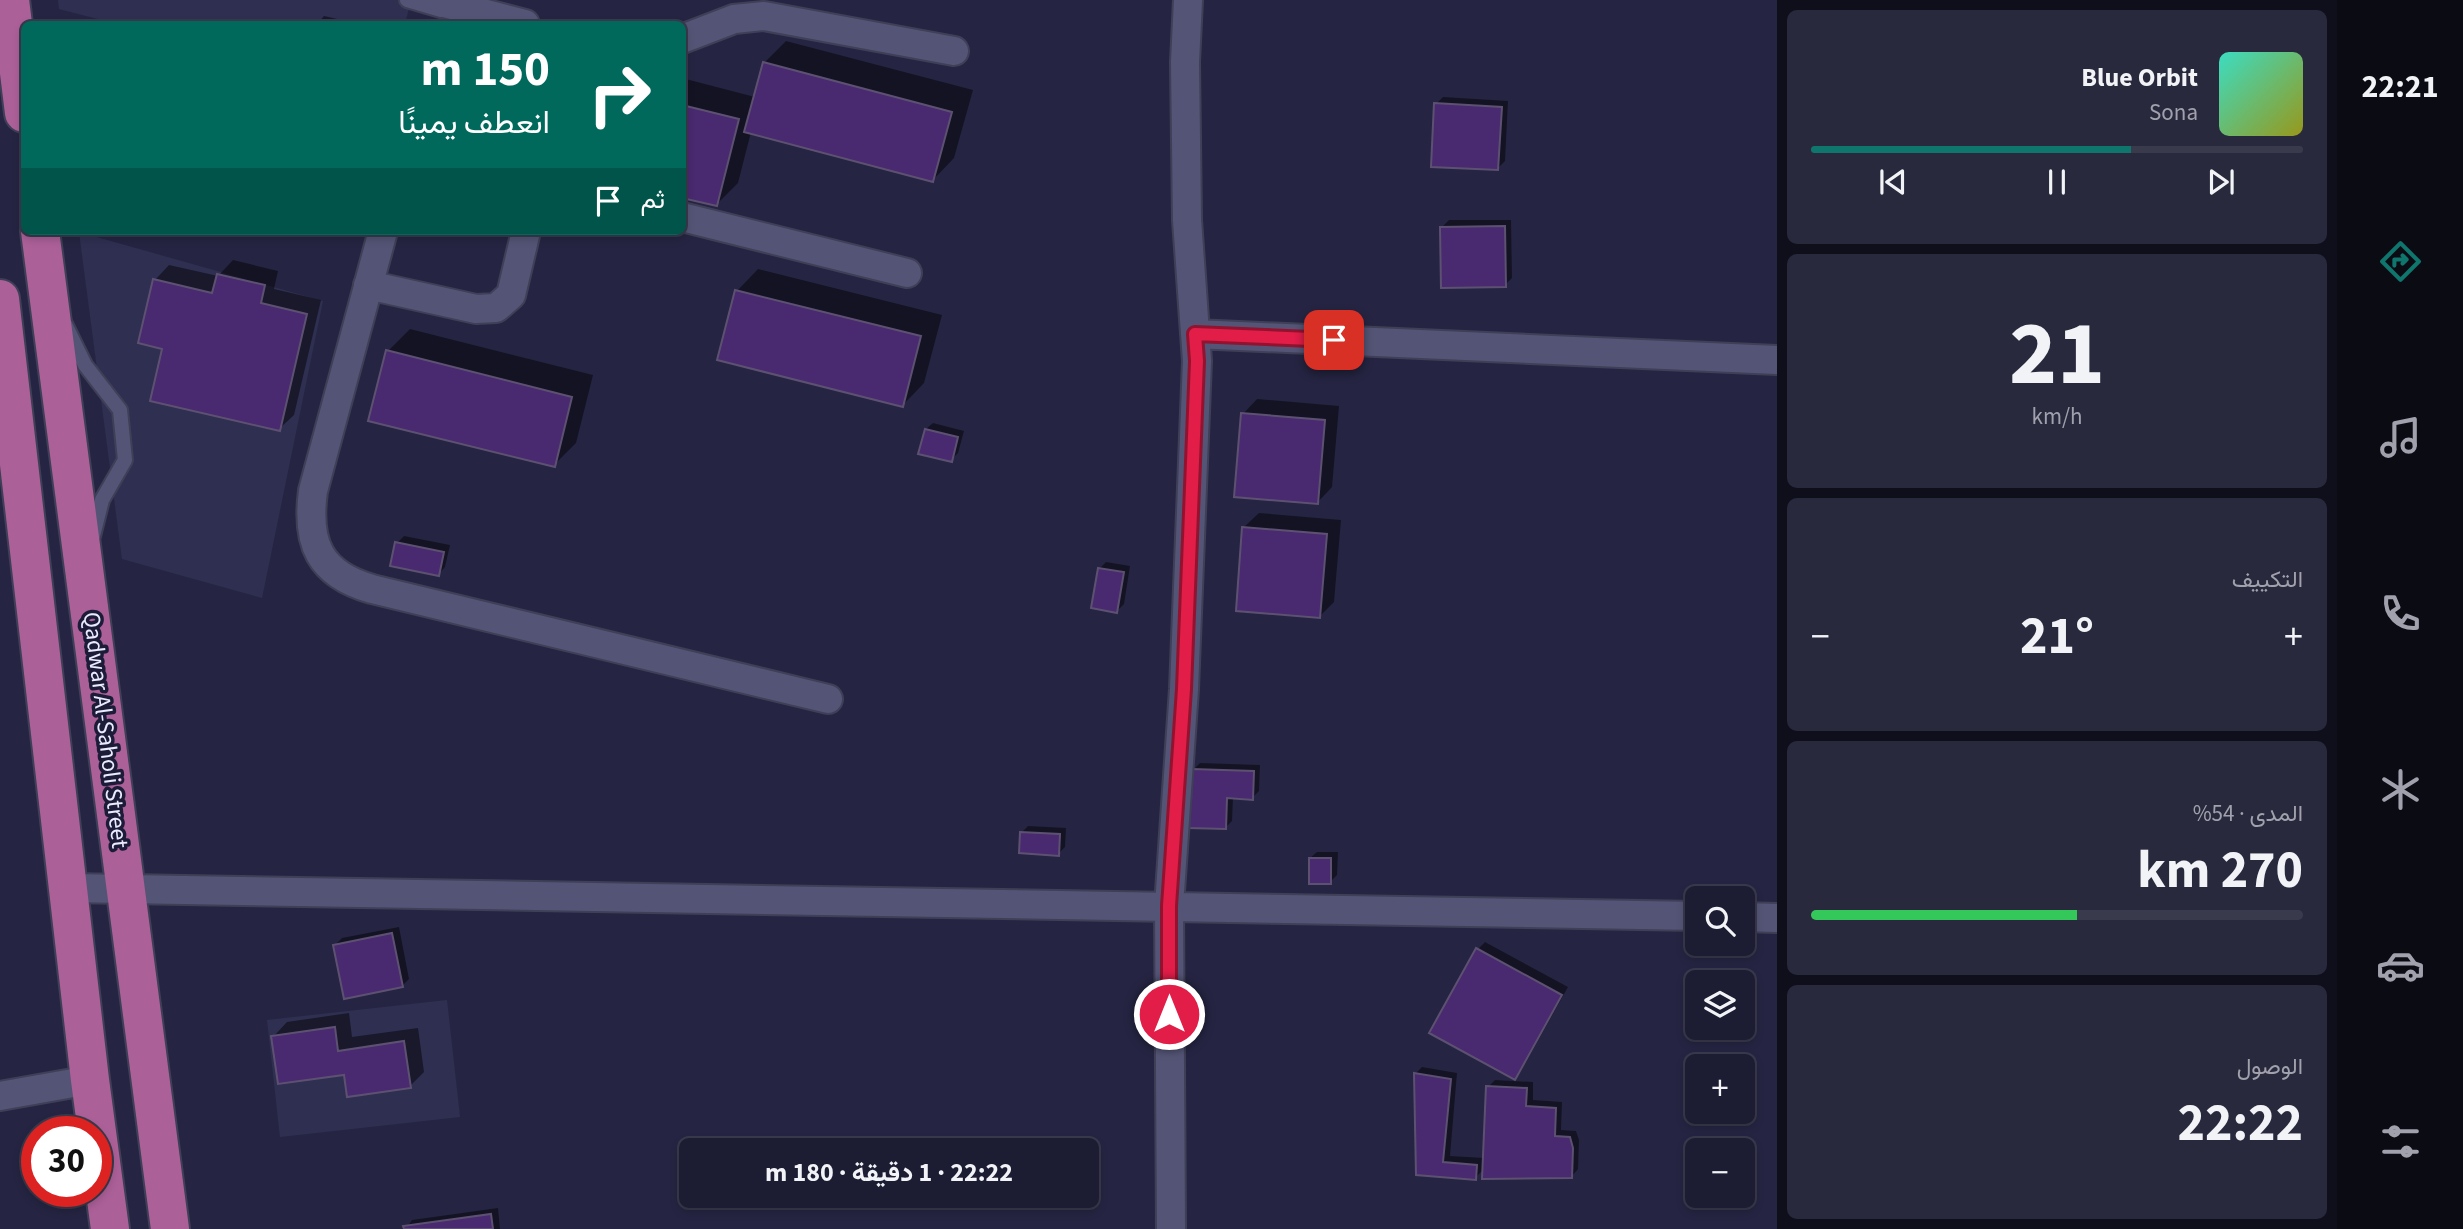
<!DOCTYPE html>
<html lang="ar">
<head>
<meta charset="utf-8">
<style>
	body { margin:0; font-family:"Source Sans 3",Vazirmatn,sans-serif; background:#29293e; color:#f1f3f6; direction:rtl; height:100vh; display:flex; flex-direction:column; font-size:26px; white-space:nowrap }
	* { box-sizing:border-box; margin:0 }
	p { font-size:23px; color:#a0a1ac }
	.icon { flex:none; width:38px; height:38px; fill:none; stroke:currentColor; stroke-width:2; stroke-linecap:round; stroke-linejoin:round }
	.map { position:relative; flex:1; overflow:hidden; direction:ltr }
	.side { display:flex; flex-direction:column; gap:10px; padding:10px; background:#0f0f1c; width:560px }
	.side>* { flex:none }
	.hud { position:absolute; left:21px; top:21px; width:665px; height:214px; border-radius:10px; box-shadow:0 4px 10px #0003,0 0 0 2px #3a3a4d; direction:rtl; background:#00695c; color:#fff; overflow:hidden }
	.controls { position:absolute; left:1685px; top:886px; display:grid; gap:14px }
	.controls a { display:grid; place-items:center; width:70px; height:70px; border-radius:10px; background:#1c1c32; box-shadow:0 4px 10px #0003,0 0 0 2px #3a3a4d; font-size:35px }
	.speed { position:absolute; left:21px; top:1116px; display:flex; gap:14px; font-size:35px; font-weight:700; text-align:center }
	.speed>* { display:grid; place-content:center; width:91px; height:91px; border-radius:50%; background:#1c1c32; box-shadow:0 4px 10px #0003,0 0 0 2px #3a3a4d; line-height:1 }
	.speed .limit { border:10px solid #d22; background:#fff; color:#111 }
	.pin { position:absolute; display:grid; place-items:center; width:60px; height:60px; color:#fff; margin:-30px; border-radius:14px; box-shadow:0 4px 10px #0006 }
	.me { position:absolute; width:77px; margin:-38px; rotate:0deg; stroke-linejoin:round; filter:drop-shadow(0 0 5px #0008) }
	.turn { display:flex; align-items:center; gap:24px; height:147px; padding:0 21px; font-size:32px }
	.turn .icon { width:91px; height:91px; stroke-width:2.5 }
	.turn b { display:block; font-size:49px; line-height:60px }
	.then { display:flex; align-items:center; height:66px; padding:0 21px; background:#0003; gap:14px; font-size:26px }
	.big { font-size:52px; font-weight:700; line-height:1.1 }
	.side .widget { flex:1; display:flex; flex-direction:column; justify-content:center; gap:10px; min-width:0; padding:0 24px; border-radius:10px; background:#29293e }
	.side .dial { align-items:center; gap:0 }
	.dial b { font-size:91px; line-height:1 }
	.song { display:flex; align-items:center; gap:21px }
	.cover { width:84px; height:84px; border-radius:10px; background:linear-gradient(135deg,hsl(170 70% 55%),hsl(60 70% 35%)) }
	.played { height:7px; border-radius:4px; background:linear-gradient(90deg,#0f766e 65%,#3a3a4d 65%) }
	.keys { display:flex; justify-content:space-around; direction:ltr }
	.heat { display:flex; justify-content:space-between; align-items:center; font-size:38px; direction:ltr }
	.charge { height:10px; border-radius:5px; background:linear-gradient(90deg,#34c759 54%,#3a3a4d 0) }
	.trip { position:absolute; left:679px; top:1138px; width:420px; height:70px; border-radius:10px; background:#1c1c32; box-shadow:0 4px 10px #0003,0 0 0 2px #3a3a4d; font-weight:700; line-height:70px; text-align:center; direction:rtl }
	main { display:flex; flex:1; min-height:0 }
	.tab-bar { display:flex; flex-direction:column; width:126px; justify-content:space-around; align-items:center; background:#0b0b14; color:#a0a1ac }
	.tab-bar .icon { width:49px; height:49px }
	.tab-bar .current { color:#0f766e }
	.tab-bar b { font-size:32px; color:#f1f3f6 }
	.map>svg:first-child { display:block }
</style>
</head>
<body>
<main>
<nav class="tab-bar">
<b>22:21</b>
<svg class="icon current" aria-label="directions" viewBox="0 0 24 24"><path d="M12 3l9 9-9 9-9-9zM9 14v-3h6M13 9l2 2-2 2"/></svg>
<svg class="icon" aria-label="music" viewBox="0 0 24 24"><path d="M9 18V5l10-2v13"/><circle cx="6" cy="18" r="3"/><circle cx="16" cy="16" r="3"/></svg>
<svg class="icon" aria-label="phone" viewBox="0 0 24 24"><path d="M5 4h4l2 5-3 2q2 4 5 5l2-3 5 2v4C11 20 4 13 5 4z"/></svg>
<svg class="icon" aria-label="climate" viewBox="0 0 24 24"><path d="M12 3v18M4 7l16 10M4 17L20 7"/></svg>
<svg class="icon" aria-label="car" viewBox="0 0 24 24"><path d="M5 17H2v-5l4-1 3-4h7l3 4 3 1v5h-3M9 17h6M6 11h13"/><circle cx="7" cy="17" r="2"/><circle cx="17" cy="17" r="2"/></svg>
<svg class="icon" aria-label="filters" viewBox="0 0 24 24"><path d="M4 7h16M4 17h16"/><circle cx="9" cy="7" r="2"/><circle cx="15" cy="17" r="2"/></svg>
</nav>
<section class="side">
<div class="widget">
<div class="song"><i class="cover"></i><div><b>Blue Orbit</b><p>Sona</p></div></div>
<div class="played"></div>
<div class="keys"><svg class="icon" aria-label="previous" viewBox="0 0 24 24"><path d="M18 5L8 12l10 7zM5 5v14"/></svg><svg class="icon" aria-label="pause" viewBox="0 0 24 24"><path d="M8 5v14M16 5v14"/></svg><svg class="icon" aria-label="next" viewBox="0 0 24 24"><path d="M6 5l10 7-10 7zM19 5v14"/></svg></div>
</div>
<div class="widget dial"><b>21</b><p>km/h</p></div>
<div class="widget"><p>التكييف</p>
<div class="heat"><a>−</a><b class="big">21°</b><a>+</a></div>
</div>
<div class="widget"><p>المدى · 54%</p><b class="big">270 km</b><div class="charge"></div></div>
<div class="widget"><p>الوصول</p><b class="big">22:22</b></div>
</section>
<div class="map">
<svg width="1777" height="1229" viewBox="0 0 1777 1229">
	<rect width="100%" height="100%" fill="#252543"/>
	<!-- built -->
	<path fill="#2f2f52" d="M58 0H411L405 24H117L59 9Z
		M79 232 323 301 262 598 122 559Z
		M447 1000 460 1117 280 1137 267 1020Z"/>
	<!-- shadow -->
	<path fill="#0007" d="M324 16 359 24H317Z
		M786 41 973 90 954 158 933 180 751 132 738 183 716 205 682 196V78L755 97 764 63Z
		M1443 97 1508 101 1505 161 1498 168 1436 104Z
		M1449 220H1511L1512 278 1505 285 1442 227Z
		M233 260 278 271 274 289 321 300 294 415 279 429 164 348 155 280 169 265 218 276Z
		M758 269 942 315 924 383 903 405 737 291Z
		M410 329 593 375 576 443 554 465 388 351Z
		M1257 399 1339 406 1332 487 1318 502 1243 414Z
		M933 423 964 431 958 453 951 460 926 429Z
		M1259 513 1341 520 1334 602 1320 616 1244 527Z
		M404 536 450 545 445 567 439 574 397 543Z
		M1106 562 1130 566 1124 604 1117 611 1099 569Z
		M1200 763 1260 765 1259 791 1252 798 1233 797 1232 821 1226 827 1193 770Z
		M1028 826 1066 828 1065 847 1058 854 1021 833Z
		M1317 852H1338L1337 875 1330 882 1310 858Z
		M399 927 409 979 402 986 335 945 342 938Z
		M1485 942 1568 987 1521 1071 1514 1078 1478 949Z
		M349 1013 352 1037 418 1028 424 1072 410 1086 345 1073 273 1037 287 1022Z
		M1422 1067 1457 1073 1450 1156 1485 1158 1488 1087 1495 1080 1533 1082V1100L1562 1102 1561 1130 1576 1131 1579 1140 1578 1169 1572 1176 1484 1169 1475 1178 1417 1174 1416 1073Z
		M498 1208 500 1229H406L412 1220Z"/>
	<!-- building -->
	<path fill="#49296f" stroke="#5d5171" stroke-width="2" d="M763 62 952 112 933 182 744 132Z
		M1434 103 1502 107 1498 170 1431 167Z
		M682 105 739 119 717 206 682 198Z
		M1505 226 1506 287 1441 288 1440 227Z
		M217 274 265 285 261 303 307 314 280 431 150 401 162 349 138 343 153 279 212 293Z
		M735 290 921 336 903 407 717 360Z
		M386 350 572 397 555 467 368 421Z
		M1241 413 1325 420 1318 504 1234 497Z
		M925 429 958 437 952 462 918 454Z
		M1242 527 1327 534 1320 618 1236 611Z
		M395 542 444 552 439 576 390 566Z
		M1098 568 1124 572 1117 613 1091 608Z
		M1192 769 1254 771 1253 800 1227 798 1226 829 1189 828Z
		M1020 832 1060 834 1059 856 1019 853Z
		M1309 858H1331V884H1309Z
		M392 933 403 987 344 999 333 945Z
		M1476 948 1562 995 1515 1080 1429 1033Z
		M335 1027 338 1051 404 1041 411 1088 347 1097 344 1075 278 1084 271 1036Z
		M1414 1073 1451 1079 1443 1162 1477 1165 1476 1180 1416 1175Z
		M1486 1086 1527 1088 1526 1106 1556 1108 1555 1136 1570 1137 1573 1148 1572 1178 1482 1179Z
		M491 1214 493 1229H404L403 1226Z"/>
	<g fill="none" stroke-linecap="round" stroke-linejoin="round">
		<!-- service casing -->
		<g stroke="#3f3f57" stroke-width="18">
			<path id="service" d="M407 0 441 10
				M65 324 85 365 120 410 125 460 102 500 93 536"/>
		</g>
		<!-- minor casing -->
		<g stroke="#3f3f57" stroke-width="32">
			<path id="minor" d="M444 3 525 24
				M682 39 734 19 764 16 954 51
				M682 217 907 273
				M383 231 313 491C306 543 319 574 372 589L828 699
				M368 285 476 309 496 308 511 295 526 231
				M1195 334 1777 360
				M69 888 1698 916
				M1743 917 1777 918
				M0 1096 90 1080
				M1171 1229 1169 906 1184 689 1197 361 1187 220 1185 62 1188 0"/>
		</g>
		<!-- trunk casing -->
		<g stroke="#3f3f57" stroke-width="42">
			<path id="trunk" d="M10 0 24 113
				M40 231 170 1229
				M0 299 90 1080 110 1229"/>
		</g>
		<!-- service -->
		<use href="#service" stroke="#545576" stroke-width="14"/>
		<!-- minor -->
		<use href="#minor" stroke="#545576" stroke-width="28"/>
		<!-- trunk -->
		<use href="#trunk" stroke="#ac6098" stroke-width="38"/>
	</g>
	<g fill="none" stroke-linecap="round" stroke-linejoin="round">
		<!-- route casing -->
		<g stroke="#92132f" stroke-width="18">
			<path id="route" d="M1169 1014V906L1184 689 1197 361 1195 334 1334 340"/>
		</g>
		<!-- route -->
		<use href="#route" stroke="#e11d48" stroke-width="12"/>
	</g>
	<g text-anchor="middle" stroke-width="7" stroke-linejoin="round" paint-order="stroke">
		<!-- street labels -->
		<g font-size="24" fill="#eaebff" stroke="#1c1c38">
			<text transform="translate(106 730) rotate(83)" y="8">Qadwar Al-Saholi Street</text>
		</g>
	</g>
</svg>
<div class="controls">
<a><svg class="icon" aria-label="search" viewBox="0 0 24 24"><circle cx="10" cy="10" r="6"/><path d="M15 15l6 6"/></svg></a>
<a><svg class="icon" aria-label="layers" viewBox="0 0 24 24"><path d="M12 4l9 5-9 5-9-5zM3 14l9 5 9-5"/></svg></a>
<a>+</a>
<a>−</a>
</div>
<div class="speed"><div class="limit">30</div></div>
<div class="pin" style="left:1334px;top:340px;background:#d93025"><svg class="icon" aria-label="arrive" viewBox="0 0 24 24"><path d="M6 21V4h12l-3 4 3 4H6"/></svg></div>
<svg class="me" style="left:1169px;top:1014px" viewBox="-20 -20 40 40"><circle r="17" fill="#e11d48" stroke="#fff" stroke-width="3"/><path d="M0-11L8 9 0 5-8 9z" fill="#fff"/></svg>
<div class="trip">22:22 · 1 دقيقة · 180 m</div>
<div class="hud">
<div class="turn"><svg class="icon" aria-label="right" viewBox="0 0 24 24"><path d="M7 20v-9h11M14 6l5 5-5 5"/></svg><div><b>150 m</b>انعطف يمينًا</div></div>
<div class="then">ثم<svg class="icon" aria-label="arrive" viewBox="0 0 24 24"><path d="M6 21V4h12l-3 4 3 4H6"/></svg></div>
</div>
</div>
</main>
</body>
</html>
